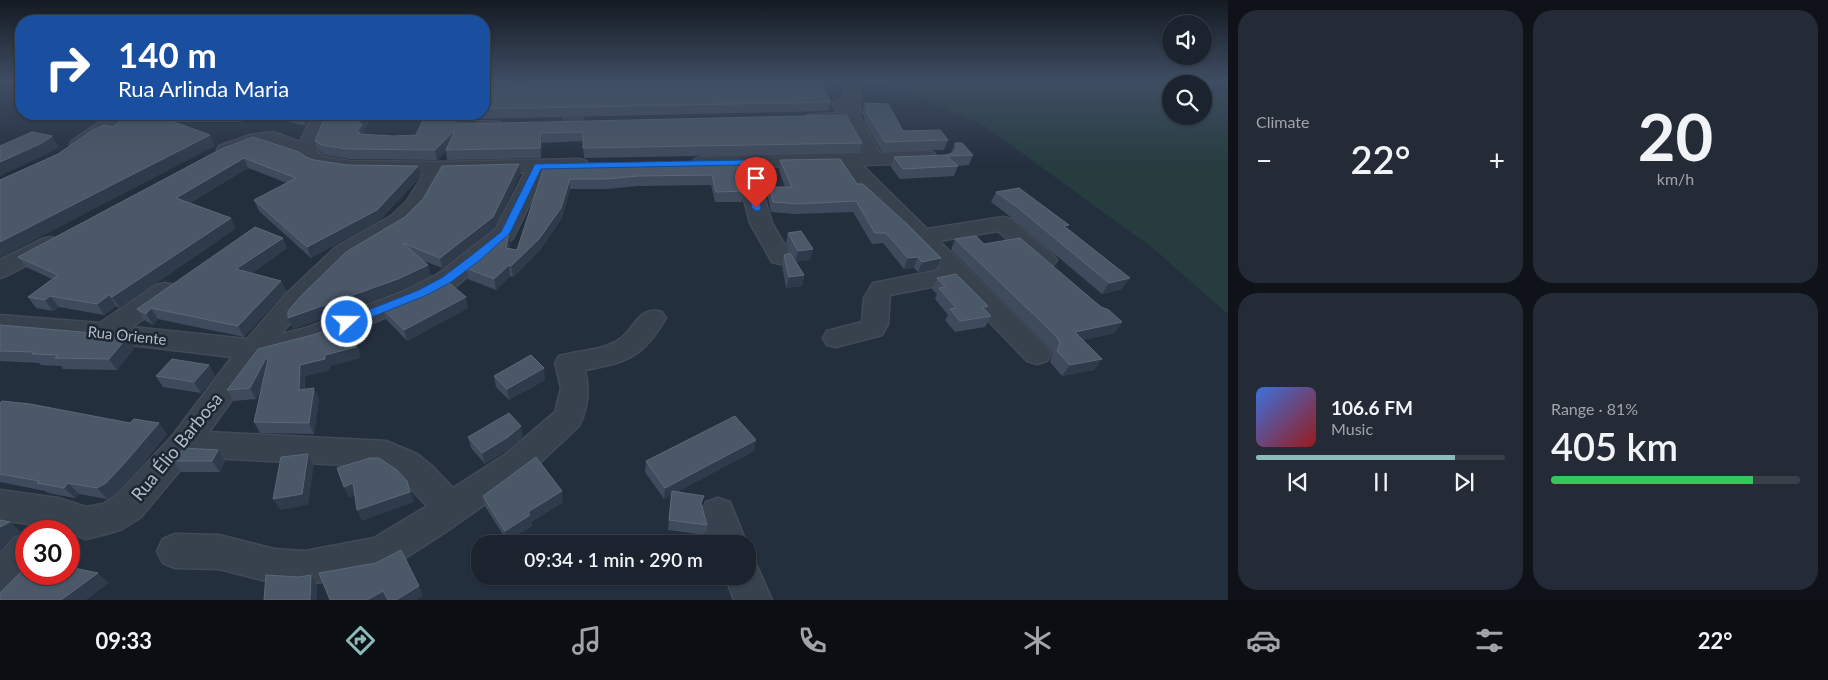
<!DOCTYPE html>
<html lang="en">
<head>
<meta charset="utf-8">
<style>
	body { margin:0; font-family:Lato,sans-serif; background:#242b36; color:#f1f3f6; height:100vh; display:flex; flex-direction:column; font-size:19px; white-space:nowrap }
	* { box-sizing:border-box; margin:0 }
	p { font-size:16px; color:#a0a4aa }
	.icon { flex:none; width:28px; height:28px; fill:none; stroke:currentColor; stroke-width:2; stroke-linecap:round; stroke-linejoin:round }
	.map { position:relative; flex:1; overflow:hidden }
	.details { display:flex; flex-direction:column; gap:10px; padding:10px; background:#0f1319; width:600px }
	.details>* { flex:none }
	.hud { position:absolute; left:15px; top:15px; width:475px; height:105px; border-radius:20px; box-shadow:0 1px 4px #0004,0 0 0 1px #39404a; background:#1a4fa0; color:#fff; overflow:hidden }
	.controls { position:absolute; left:1162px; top:15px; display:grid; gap:10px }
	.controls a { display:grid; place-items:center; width:50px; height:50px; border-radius:50%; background:#1b232e; box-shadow:0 1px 4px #0004,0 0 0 1px #39404a; font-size:25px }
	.speed { position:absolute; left:15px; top:520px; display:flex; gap:10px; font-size:25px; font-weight:700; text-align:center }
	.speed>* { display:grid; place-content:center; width:65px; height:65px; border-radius:50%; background:#1b232e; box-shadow:0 1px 4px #0004,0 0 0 1px #39404a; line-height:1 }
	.speed .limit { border:8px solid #d22; background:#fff; color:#111 }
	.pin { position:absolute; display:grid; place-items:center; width:42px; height:42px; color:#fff; margin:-51px -21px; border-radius:50% 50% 50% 0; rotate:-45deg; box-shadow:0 0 5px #0007 }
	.pin .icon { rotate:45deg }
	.me { position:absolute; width:55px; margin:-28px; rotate:69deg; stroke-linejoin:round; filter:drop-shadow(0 0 4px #0008) }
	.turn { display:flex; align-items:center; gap:18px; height:105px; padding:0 20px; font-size:22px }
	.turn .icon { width:65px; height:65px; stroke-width:2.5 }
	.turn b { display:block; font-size:35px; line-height:42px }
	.big { font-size:38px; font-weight:600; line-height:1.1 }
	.details .card { flex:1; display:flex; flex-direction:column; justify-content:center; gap:8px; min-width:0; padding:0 18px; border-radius:20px; background:#242b36 }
	.details .dial { align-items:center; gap:0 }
	.dial b { font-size:65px; line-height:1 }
	.song { display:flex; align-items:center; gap:15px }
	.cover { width:60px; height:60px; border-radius:8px; background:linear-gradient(135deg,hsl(220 70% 55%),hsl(0 70% 35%)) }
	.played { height:5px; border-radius:2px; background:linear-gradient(90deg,#8bbbb9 80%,#39404a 80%) }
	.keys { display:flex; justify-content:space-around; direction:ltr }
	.heat { display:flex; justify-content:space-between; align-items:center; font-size:28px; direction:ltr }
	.charge { height:8px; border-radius:4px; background:linear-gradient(90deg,#34c759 81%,#39404a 0) }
	.details .tiles { flex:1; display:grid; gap:10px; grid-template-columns:repeat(2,1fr) }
	.trip { position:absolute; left:471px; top:535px; width:285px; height:50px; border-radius:20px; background:#1b232e; box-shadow:0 1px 4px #0004,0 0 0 1px #39404a; font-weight:600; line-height:50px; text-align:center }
	.tab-bar { display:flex; height:80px; justify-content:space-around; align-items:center; background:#0b0e12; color:#a0a4aa }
	.tab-bar .icon { width:35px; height:35px }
	.tab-bar .selected { color:#8bbbb9 }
	.tab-bar b { font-size:22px; color:#f1f3f6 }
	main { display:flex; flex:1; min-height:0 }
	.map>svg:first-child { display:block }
</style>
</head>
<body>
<main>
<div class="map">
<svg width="1228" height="600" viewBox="0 0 1228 600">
	<rect width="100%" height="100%" fill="#242f3e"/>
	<!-- green -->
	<path fill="#263c3f" d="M875 81H1169L1173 84H1171V116H1204V92L1228 96V314L1154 249 982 124Z"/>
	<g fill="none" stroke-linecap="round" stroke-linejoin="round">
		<!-- minor casing -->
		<g stroke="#414a57" stroke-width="3">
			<path id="minor" d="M564 81H580L582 124 579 128 573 129 567 128 564 124Z
				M779 81H832L833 83 831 86 825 88H786L780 86 778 83Z
				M850 81H866L867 83 860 88V118L880 153 927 151 934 153 937 157 934 161 927 163 862 165 927 229 1003 217 1011 219 1053 255 1057 260 1053 265 1045 267 1037 265 998 231 939 241 1047 347 1051 354 1047 361 1037 364 1027 361 952 283 890 295 888 324 882 335 836 347 827 345 823 338 827 331 862 322 864 298 873 283 940 270 840 165 755 167 772 223 792 257 788 262 780 264 772 262 750 223 736 168 702 169 695 167 692 163 695 159 702 157 861 153 845 123H808L805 119 808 115 838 113 833 105 835 101 843 100 844 86Z
				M111 114H131L86 149 79 151 72 149 70 145 72 141Z
				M314 114H332L316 151 324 157 350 161 437 162 579 159 586 161 589 165 586 169 545 172 513 238 456 286 420 304 320 343 262 358 209 432 386 441 417 454 433 467 453 488 506 454 555 412 561 388 555 363 559 356C579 350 603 351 620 339 636 327 639 305 662 312L666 318C643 357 628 362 585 370 590 390 588 408 579 426L528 474 447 531 393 566 380 571 305 585 274 583 219 569 175 568 163 563 157 551 163 539 175 534 219 535 274 549 305 551 374 538 427 506 402 479 384 467 191 457 141 517 122 529 110 533 86 539 58 528 0 520V490L58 498 86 507 103 504 117 495 173 435 232 357 105 342 0 333V315L100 323 156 285 165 283 174 285 177 291 174 297 132 327 247 339 286 294 336 247 391 216 407 201 424 174C389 173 347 178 313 167 308 165 304 159 298 156 291 151 279 144 271 143 253 140 237 158 219 154L217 150 219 146 250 135 273 132 300 142ZM525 172 496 229 438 274 402 292 306 328 281 334 304 306 352 257 407 226 422 209 443 174Z
				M455 114H473L472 121 500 122 503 126 500 130 462 132 456 131 453 127Z
				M50 237 58 239 61 244 58 249 8 275 0 278V260L42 239Z
				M718 498 730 502 747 544H712L701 513 706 502Z
				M26 533V574H29L13 594 0 599V554L14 538Z
				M748 560 756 564 772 600H734L725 576H748Z"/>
		</g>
		<!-- minor -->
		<use href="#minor" fill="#38414e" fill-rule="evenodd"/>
	</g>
	<!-- wall -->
	<path fill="#3f4b5c" d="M484 85 831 102 828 111 474 119 473 114H484Z
		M865 103 903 131 948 140 944 150 882 152 864 121 865 118 862 113Z
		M128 114H249L242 122H174L215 146 58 154 113 127Z
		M286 114H313L306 126 289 122Z
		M426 114H455L452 122 460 124 862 143 859 153 584 158 583 141 542 143 541 158 447 160 446 151 437 160 350 159 325 155 318 150 315 141 363 131 364 135 393 136 416 135Z
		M955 143 973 155 969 165 958 166 954 176 900 179 891 167 894 157 946 155 951 153Z
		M221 149 306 157 314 160 347 165 418 166 421 176 380 220 311 258 259 211 254 200 287 183 248 168 190 203 231 218 235 229 120 308 116 306 104 315 59 307 53 311 36 308 28 297 52 279 26 267 18 257Z
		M780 160 857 184 941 258 936 269 918 272 914 268 904 269 883 243 872 244 853 212 795 214 771 212 768 197 770 187H785L779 170Z
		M736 161 743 191 742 202H715L711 185 638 186 607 189H570L562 218 540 250 513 277 510 276 496 290 468 279 466 268 510 243 509 249 517 250 545 164Z
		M519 164 520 174 495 228 442 268 424 261 431 276 401 290 293 329 288 318Z
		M996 192 1067 228 1122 289 1102 294 1012 218 991 202Z
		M788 233 810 260 796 261 804 275 802 286 786 288 782 265 784 255 794 259 786 243Z
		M283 238 287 248 252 273 281 281 286 291 244 337 158 319 153 325 144 320 137 309Z
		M955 239 984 244 1115 333 1083 340 1102 359 1094 370 1062 376 1050 362 1053 353 1048 346 951 250Z
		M937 278 988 306 986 310 991 316 985 327 955 332 945 320 948 315 935 299 937 294 932 289Z
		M418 295 468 308 407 341 386 319 382 308Z
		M0 325 128 336 135 347 117 370 63 369 61 366 41 365 39 363 0 361Z
		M355 331 360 358 330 366V370L305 376V389L319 399 314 434 260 433 254 422 262 387 256 399 233 401 227 390 258 349Z
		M209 365 215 376 201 393 163 387 156 376Z
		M494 376 545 380 509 400 496 387Z
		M0 403 167 434 132 477 116 494 107 499 79 494 75 498 48 493 45 491 0 482Z
		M468 437H523L510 448 485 464 471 448Z
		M754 451 677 492 702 506 707 525 705 535 668 530 671 495 664 499 645 472 646 461Z
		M173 461H225L220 472H181Z
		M483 496 563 502 531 522 532 526 507 541 485 506Z"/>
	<!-- shaded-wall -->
	<path fill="#2f3b4b" d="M238 114H249L242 122Z
		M304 114H313L306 126 302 117Z
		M366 114H374L363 131 364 134 362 138 357 132 358 124Z
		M450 114H455L451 127 449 117Z
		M455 130 446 151 437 160 435 150Z
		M541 133 542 143 541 158 540 148Z
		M210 135 215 146 0 258V242Z
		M52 136 59 147 49 153 0 176V162Z
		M244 158 248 168 181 208 176 198Z
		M519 164 520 174 495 228 442 268 440 258Z
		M418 166 421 176 380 220 311 258 307 247Z
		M570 179V189L562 218 540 250 513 277 511 266Z
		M231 218 235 229 120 308 112 297Z
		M509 232 510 243 508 259 506 248Z
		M283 238 287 248 242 280 236 269Z
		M813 249 810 260 795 262 798 251Z
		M918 257 914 268 904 269 908 258Z
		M941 258 936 269 918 272 922 262Z
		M428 265 431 276 401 290 293 329 288 318Z
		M509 265 510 276 496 290 494 279Z
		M804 275 802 286 786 288 789 277Z
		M1130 278 1122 289 1102 294 1109 283Z
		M281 281 286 291 244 337 238 326Z
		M109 295 116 306 104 315 97 304Z
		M50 296 59 307 53 311 45 300Z
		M466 297 468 308 407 341 404 330Z
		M151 308 158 319 153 325 146 314Z
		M351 320 355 331 360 358 330 366V370L305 376 304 401 299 390 300 365 325 355Z
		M1122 322 1115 333 1068 343 1075 332Z
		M128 336 135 347 117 370 109 359Z
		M266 358 271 369 256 399 250 388Z
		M1102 359 1094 370 1062 376 1070 365Z
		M209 365 215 376 201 393 194 382Z
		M544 368 545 380 509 400 507 389Z
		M314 388 319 399 314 434 309 423Z
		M159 423 167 434 132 477 116 494 107 499 97 488Z
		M521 426 523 437 510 448 485 464 482 453Z
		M756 440 754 451 664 499 665 488Z
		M218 450 225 461 220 472 212 461Z
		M308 454 314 465 308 505 280 510 273 499Z
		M407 481 411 492 414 502 362 521 357 510Z
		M68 483 79 494 75 498 64 488Z
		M353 483 357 494 349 498 344 487Z
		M562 491 563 502 531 522 532 526 507 541 505 531 528 512Z
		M10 522 22 533 13 537 0 551V527Z
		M98 573 109 583 86 600H61Z
		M311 575 317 585V600H310Z
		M419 586 423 596 417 600H396Z
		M383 591 388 600H367Z"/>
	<!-- building -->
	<path fill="#4b5868" stroke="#5c6777" d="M819 81 831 102 484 109V85Z
		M865 103 888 104 903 131 940 130 948 140 885 142 866 111H869Z
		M128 114H152L210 135 0 242V180L58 154 91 131 104 125 113 127Z
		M289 114H304L302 117Z
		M326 114H366L358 124H362L357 132H360L358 134 393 136 416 135 426 114H450L449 117 453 122 460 124 846 115 862 143 583 148V132L541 133 540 148 446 150 455 130 435 150 347 149 322 145 315 141Z
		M32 132 52 136 42 143 0 162V146Z
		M253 137 299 152 306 157 314 160 347 165 418 166 377 210 307 247 254 200 296 178 244 158 176 198 231 218 112 297 109 295 97 304 50 296 45 300 28 297 58 275 18 257 221 149Z
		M955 143H962L973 155 947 156 958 166 903 169 894 157 946 155 953 153 957 148Z
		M840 159 857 184H863L907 224 941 258 922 262 918 257 908 258 886 233H875L856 201 797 204 773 202 770 187H792L780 160Z
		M736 161 743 191 716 192 712 175 638 176 606 179H570L561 208 539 239 511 266 509 265 494 279 466 268 509 232 506 248 517 250 545 164Z
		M519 164 493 217 440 258 403 243 428 265 398 279 288 318V311L301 296 346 252 405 217 423 199 442 166Z
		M1019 188 1069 225 1064 226 1130 278 1109 283 1017 207 996 192Z
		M255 227 283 238 236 269 281 281 238 326 151 308 146 314 137 309Z
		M801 231 813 249 798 251 788 233Z
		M976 236 984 244 1020 238 1101 307 1109 310 1122 322 1075 332 1102 359 1070 365 1057 351 1060 342 1055 335 955 239Z
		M790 253 804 275 789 277 784 255Z
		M956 274 988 306 982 307 991 316 960 321 950 309 956 308 939 288 945 287 937 278Z
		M447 281 466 297 404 330 382 308 418 295Z
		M351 320 356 347 325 355V359L300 365 299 390 314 388 309 423 254 422 268 359 266 358 250 388 227 390 258 349 316 334Z
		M0 325 128 336 109 359 55 358 58 355 32 354 34 352 0 351Z
		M531 355 544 368 507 389 494 376Z
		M172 359 209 365 194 382 156 376Z
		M2 401 30 404 130 423 134 419 159 423 122 466 106 483 97 488 68 483 64 488 37 483 39 481 0 474V403Z
		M509 413 521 426 508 437 482 453 468 437Z
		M735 416 756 440 665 488 646 461Z
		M184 448 218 450 212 461H173Z
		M308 454 302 494 273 499 281 457Z
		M536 457 562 491 528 512 530 515 505 531 483 496Z
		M370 458H379L397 470 407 481 410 492 357 510 353 483 344 487 337 468Z
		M672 491 704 496 701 503 707 525 669 520Z
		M0 520 10 522 0 527Z
		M401 550 419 586 396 600H388L383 591 367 600H330L319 573 376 563Z
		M26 567V574H69V567L98 573 61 600H0V593Z
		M266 575 298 577 311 575 310 600H264Z"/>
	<!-- sky -->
	<linearGradient id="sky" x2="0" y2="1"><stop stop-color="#141a22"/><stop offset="0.49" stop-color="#3f4d63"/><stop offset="1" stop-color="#3f4d63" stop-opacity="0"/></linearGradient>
	<rect width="1228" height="165" fill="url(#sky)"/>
	<!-- route -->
	<path fill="#1a73e8" stroke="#114b97" d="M744 160 748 163 761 208 760 210 756 211 752 208 740 165 541 169 510 233 480 260 451 282 427 295 347 327 341 322 343 320 419 290 443 277 472 255 501 232 535 164Z"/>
	<g text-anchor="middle" stroke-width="5" stroke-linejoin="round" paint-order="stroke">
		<!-- street labels -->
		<g font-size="15" fill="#b4bcc9" stroke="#1d2633">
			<text transform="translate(127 336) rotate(6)" y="5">Rua Oriente</text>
		</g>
		<!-- near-street labels -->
		<g font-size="18" fill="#b4bcc9" stroke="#1d2633">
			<text transform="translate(177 447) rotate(-51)" y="6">Rua Élio Barbosa</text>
		</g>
	</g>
</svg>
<div class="controls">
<a><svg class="icon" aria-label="sound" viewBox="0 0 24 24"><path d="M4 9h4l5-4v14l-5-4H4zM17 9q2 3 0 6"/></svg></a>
<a><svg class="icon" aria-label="search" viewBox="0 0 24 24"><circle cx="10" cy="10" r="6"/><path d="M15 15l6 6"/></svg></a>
</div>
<div class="speed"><div class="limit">30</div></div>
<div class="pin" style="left:756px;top:208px;background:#d93025"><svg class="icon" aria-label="arrive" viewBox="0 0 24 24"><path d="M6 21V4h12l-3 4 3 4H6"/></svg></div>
<svg class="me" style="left:347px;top:322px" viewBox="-20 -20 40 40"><circle r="17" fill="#1a73e8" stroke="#fff" stroke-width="3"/><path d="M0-11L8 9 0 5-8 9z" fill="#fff"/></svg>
<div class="trip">09:34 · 1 min · 290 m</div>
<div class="hud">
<div class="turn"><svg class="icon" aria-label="right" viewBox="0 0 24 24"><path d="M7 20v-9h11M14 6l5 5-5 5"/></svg><div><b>140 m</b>Rua Arlinda Maria</div></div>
</div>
</div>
<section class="details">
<div class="tiles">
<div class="card"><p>Climate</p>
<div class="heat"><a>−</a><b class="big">22°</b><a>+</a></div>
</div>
<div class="card dial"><b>20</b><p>km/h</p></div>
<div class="card">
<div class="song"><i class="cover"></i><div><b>106.6 FM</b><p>Music</p></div></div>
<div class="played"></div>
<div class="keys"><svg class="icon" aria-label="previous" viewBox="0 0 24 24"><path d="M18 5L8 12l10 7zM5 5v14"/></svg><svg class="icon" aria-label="pause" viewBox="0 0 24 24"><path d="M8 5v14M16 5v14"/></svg><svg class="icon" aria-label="next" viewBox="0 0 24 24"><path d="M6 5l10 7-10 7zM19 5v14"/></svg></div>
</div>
<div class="card"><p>Range · 81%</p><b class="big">405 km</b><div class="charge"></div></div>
</div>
</section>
</main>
<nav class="tab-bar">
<b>09:33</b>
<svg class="icon selected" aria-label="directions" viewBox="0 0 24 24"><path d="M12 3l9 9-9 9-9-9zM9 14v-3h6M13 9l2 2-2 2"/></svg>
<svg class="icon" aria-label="music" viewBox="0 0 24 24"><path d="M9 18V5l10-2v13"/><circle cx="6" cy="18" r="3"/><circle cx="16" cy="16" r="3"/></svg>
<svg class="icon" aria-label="phone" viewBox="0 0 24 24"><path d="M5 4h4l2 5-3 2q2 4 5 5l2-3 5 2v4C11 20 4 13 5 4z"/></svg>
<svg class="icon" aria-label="climate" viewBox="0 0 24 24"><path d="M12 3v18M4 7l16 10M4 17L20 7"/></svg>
<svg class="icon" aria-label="car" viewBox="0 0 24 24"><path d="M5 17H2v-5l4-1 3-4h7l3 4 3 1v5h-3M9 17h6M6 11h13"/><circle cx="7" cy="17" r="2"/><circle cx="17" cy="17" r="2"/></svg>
<svg class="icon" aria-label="filters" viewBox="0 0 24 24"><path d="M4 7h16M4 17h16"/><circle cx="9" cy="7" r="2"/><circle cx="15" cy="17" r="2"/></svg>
<b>22°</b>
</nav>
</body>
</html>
